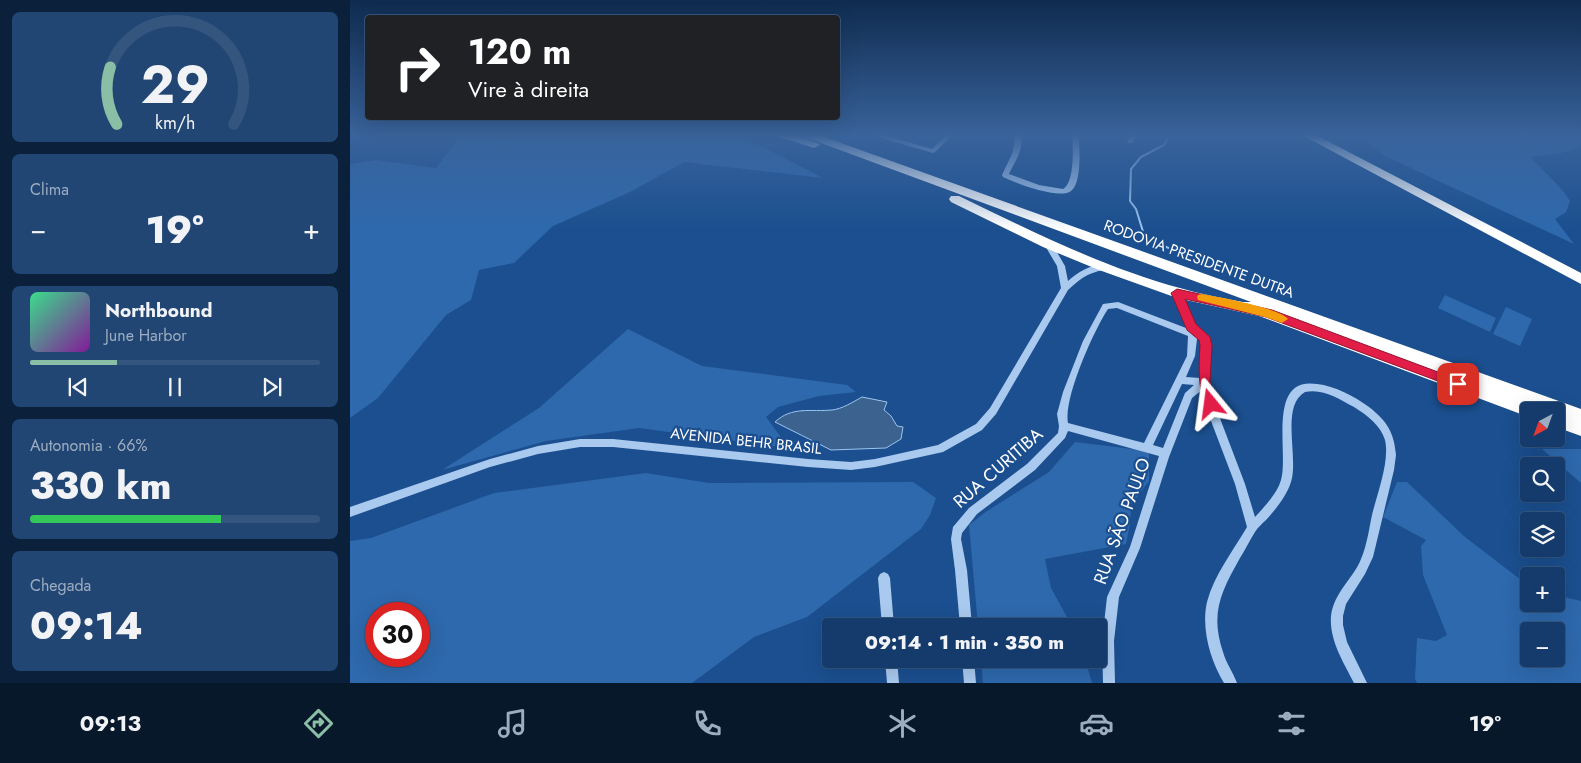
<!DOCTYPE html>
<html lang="pt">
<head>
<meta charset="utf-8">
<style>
	body { margin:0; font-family:Jost,sans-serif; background:#214673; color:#f1f3f6; height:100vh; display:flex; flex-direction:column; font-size:19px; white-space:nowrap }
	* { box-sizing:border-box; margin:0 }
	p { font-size:16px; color:#9dadc1 }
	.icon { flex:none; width:28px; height:28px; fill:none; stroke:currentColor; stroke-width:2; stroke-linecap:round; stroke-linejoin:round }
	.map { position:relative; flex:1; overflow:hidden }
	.drawer { display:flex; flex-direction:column; gap:12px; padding:12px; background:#0b203b; width:350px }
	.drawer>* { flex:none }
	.top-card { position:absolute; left:15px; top:15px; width:475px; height:105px; border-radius:5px; box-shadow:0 5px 20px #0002,0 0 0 1px #33557e; background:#202124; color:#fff; overflow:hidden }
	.needle { width:32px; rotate:221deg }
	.buttons { position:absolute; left:1170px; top:402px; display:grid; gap:10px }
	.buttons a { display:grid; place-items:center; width:45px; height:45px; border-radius:5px; background:#143b6b; box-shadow:0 5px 20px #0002,0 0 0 1px #33557e; font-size:25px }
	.speed { position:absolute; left:15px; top:602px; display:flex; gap:10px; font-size:25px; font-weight:700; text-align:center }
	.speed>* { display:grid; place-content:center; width:65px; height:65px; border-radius:50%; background:#143b6b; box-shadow:0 5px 20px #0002,0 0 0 1px #33557e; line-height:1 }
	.speed .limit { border:8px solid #d22; background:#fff; color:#111 }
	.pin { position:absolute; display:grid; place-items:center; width:42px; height:42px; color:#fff; margin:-21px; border-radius:10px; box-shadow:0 2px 8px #0006 }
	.me { position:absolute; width:55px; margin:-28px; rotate:344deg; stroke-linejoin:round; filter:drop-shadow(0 0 4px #0008) }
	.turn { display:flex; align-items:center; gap:18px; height:105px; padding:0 20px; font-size:22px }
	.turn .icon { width:65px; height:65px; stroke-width:2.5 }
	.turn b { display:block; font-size:35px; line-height:42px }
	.big { font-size:38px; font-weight:800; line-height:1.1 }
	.drawer .card { flex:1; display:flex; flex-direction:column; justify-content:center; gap:8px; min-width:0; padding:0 18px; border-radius:8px; background:#214673 }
	.drawer .dial { align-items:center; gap:0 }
	.dial svg { height:130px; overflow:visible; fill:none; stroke:#33557e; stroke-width:7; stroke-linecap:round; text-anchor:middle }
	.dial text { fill:#f1f3f6; stroke:none }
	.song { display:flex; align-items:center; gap:15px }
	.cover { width:60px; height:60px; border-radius:8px; background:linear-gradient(135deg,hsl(150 70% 55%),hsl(290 70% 35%)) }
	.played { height:5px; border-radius:2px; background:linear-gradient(90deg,#8abfa5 30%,#33557e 30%) }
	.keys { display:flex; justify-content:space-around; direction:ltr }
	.heat { display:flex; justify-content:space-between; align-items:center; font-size:28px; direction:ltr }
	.charge { height:8px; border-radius:4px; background:linear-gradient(90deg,#34c759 66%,#33557e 0) }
	.trip { position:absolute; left:472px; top:618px; width:285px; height:50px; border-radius:5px; background:#143b6b; box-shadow:0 5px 20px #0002,0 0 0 1px #33557e; font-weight:800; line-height:50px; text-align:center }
	.menu { display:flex; height:80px; justify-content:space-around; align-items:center; background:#08182b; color:#9dadc1 }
	.menu .icon { width:35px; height:35px }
	.menu .current { color:#8abfa5 }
	.menu b { font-size:22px; color:#f1f3f6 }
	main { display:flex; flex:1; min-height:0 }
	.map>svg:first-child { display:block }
</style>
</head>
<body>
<main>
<section class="drawer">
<div class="card dial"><svg viewBox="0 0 100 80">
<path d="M14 69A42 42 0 1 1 86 69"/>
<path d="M14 69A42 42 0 0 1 10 34" stroke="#8abfa5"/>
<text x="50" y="56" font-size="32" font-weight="700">29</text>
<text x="50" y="72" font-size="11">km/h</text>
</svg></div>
<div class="card"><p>Clima</p>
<div class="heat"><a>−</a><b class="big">19°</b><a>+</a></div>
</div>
<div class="card">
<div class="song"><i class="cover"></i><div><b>Northbound</b><p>June Harbor</p></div></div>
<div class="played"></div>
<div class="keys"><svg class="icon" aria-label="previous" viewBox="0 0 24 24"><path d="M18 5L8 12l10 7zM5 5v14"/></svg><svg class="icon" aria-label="pause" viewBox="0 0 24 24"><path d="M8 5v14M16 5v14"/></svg><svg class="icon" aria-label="next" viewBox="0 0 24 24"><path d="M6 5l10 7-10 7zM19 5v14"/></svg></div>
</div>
<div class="card"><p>Autonomia · 66%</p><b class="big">330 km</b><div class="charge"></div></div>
<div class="card"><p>Chegada</p><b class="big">09:14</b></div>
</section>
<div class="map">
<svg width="1231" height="683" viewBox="0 0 1231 683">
	<rect width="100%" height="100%" fill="#1b4f8f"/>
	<!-- green -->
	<path fill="#2e69ad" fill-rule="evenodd" d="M112 134H379L417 149 473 178 334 162 280 192 203 226 164 263 129 270 121 300 96 315 28 398 0 418V164L26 160 86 168Z
		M1008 134H1231V145C1217 155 1197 154 1181 157 1195 174 1208 182 1220 201L1216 212 1205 219 1224 244 1035 156Z
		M1095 295 1146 318 1140 332 1088 308Z
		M1156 307 1182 319 1170 346 1143 334Z
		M278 329 352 366 497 385 506 392 469 396 428 407 416 417 439 448 289 428 196 441 92 470 189 408Z
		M725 442 799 451V481L781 505 780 523 776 544 695 559 701 588 722 626H628L619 525 637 511 699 472Z
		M1192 449H1231V483Z
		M296 473 359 483 563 482 586 498 580 515 571 529 457 617 404 637 342 683H0V541L21 538 144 493ZM26 614H69V656H26Z
		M1047 482H1057L1115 537 1179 586V604H1206V595L1231 601V683H1067L1065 679 1067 638 1086 641 1097 635 1073 575 1071 546 1076 540 1033 517ZM1179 631H1206V659H1179Z
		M631 659H735L742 683H633Z"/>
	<!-- water -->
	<path fill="#3c6290" stroke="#9cc4f0" d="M512 397 537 402 534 410 541 416 547 426 553 427 551 439 536 448 481 450 425 422C442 406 461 412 482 410 492 409 503 402 512 397Z"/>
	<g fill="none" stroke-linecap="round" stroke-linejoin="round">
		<!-- stream -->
		<path stroke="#9cc4f0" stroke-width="2" d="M820 134 814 145 791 157 781 169 780 201 786 209 795 238 847 260"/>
		<!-- minor -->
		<path fill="#a9c9ee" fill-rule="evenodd" d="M520 134H530L582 149 597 134H604L585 152 583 153 521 135Z
			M664 134H670C675 149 665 161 659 174L689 185 713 189C725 182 723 147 722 134H728C730 146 732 183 721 191 709 200 665 183 653 177L652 175C658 161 667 150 664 134Z
			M782 134H788L782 143H778L777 142Z
			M698 241 701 242 715 266 718 281C729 271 739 266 754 264L758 267 757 269C736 274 734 276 718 290L646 414 632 430 593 452 525 467 501 470 458 467 263 447H230L188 454 140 467 0 517V507L140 459 188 446 230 439H263L458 459 501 462 525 459 588 445 626 424 640 408 711 288 707 266 694 244Z
			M827 290 831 293 844 325 858 337 860 345 859 382 871 421 895 484 905 517C914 507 927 494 931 480 939 453 916 376 967 384 985 386 1004 396 1019 407 1037 421 1044 432 1046 455L1044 470 1023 557 1015 574 996 604 993 616V625L997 642 1017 683H1004C994 663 979 640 981 616 984 592 1003 579 1011 559 1017 545 1019 529 1022 515 1027 494 1040 461 1035 440 1031 426 1017 415 1004 407 989 399 973 388 955 392 930 406 949 458 941 482 936 497 926 509 916 520 912 524 908 527 905 532 900 540 895 550 890 558 871 592 860 613 873 652 876 663 883 672 887 683H874C860 660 851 628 857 602 864 575 883 551 897 527L885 484 861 421 852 390 842 398 819 457 790 548 769 597 764 641 765 683H753L752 641 757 597 780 547 809 456 718 431 715 438 685 470 627 514 612 533 611 539 617 570 622 626H610L605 570 601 539 603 527 619 508 677 464 708 433 709 426 707 414 713 392 733 341 753 304 768 302 836 328 823 293ZM767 308 838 336 837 356 794 443 718 423C713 399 744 330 758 309ZM847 339H850L852 345 850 378 836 377 845 356ZM832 384 844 385 835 393 813 448 803 445Z
			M534 572 538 574 540 578 544 626H532L528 578 530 574Z
			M535 659H547L549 683H537Z
			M612 659H624L626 683H614Z"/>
		<!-- highway -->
		<path fill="#fff" fill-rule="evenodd" d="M425 134H442L468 143 470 145 464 148 427 136Z
			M450 134H466L1231 409V436L1206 427V411H1199L1188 407 1190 411H1179V417L909 316 827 298 749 270 693 247 601 202 599 199 601 196H609C679 230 755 268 830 288 850 294 872 298 893 302H901L452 136Z
			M950 134H964L1231 273V284Z"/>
	</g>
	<!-- sky -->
	<linearGradient id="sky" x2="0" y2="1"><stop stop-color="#0f2b4f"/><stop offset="0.59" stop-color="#39639b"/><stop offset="1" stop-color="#39639b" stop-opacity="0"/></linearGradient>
	<rect width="1231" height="229" fill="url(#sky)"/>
	<!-- route -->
	<path fill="#e11d48" stroke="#92132f" d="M827 289 922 310 1112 381 1114 384 1112 387H1104L916 317 835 299 846 324 860 337 862 345 860 382 867 404 866 407H857C847 387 849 367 850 345L849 340 837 330 821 293Z"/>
	<!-- slow -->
	<path fill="#f59e0b" d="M852 294C868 297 930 308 938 319L932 323 915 317 848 300 847 297 848 295Z"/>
	<g text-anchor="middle" stroke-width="4.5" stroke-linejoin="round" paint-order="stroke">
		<!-- street labels -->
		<g font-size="15" fill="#fff" stroke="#1b4f8f">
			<text transform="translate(849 259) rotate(20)" y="5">RODOVIA PRESIDENTE DUTRA</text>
			<text transform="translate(396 441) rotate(6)" y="5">AVENIDA BEHR BRASIL</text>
		</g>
		<!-- near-street labels -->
		<g font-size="18" fill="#fff" stroke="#1b4f8f">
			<text transform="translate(648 468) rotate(-41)" y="6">RUA CURITIBA</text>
			<text transform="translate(772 521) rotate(-70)" y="6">RUA SÃO PAULO</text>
		</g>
	</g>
</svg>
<div class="buttons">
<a><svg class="needle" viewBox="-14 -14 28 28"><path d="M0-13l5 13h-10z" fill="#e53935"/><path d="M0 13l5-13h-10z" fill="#9dadc1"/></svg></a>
<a><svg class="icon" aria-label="search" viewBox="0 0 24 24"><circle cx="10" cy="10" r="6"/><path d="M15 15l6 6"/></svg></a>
<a><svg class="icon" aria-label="layers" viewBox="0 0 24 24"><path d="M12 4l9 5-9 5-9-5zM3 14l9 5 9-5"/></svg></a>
<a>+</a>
<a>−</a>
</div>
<div class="speed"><div class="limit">30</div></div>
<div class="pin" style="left:1108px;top:384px;background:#d93025"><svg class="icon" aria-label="arrive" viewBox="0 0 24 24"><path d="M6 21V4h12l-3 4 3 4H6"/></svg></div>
<svg class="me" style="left:861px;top:404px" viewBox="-20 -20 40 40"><path d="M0-17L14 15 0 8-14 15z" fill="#e11d48" stroke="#fff" stroke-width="4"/></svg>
<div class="trip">09:14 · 1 min · 350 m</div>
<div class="top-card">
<div class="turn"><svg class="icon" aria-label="right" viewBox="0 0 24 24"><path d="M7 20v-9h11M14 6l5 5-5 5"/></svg><div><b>120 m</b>Vire à direita</div></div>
</div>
</div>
</main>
<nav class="menu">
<b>09:13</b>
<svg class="icon current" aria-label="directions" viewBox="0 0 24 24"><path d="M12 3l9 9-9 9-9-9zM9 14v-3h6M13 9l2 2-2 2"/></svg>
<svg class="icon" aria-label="music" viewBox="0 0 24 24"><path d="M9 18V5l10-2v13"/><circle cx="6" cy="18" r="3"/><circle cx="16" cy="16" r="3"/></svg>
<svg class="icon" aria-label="phone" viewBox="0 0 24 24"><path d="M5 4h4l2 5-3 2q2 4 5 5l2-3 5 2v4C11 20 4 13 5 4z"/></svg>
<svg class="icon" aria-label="climate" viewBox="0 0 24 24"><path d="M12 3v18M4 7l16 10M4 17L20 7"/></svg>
<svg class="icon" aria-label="car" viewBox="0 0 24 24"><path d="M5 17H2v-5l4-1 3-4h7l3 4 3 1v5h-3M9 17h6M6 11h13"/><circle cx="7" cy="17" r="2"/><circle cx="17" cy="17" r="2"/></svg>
<svg class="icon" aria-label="filters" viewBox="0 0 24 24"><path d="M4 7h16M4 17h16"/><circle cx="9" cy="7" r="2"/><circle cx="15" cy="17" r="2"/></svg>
<b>19°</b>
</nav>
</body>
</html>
